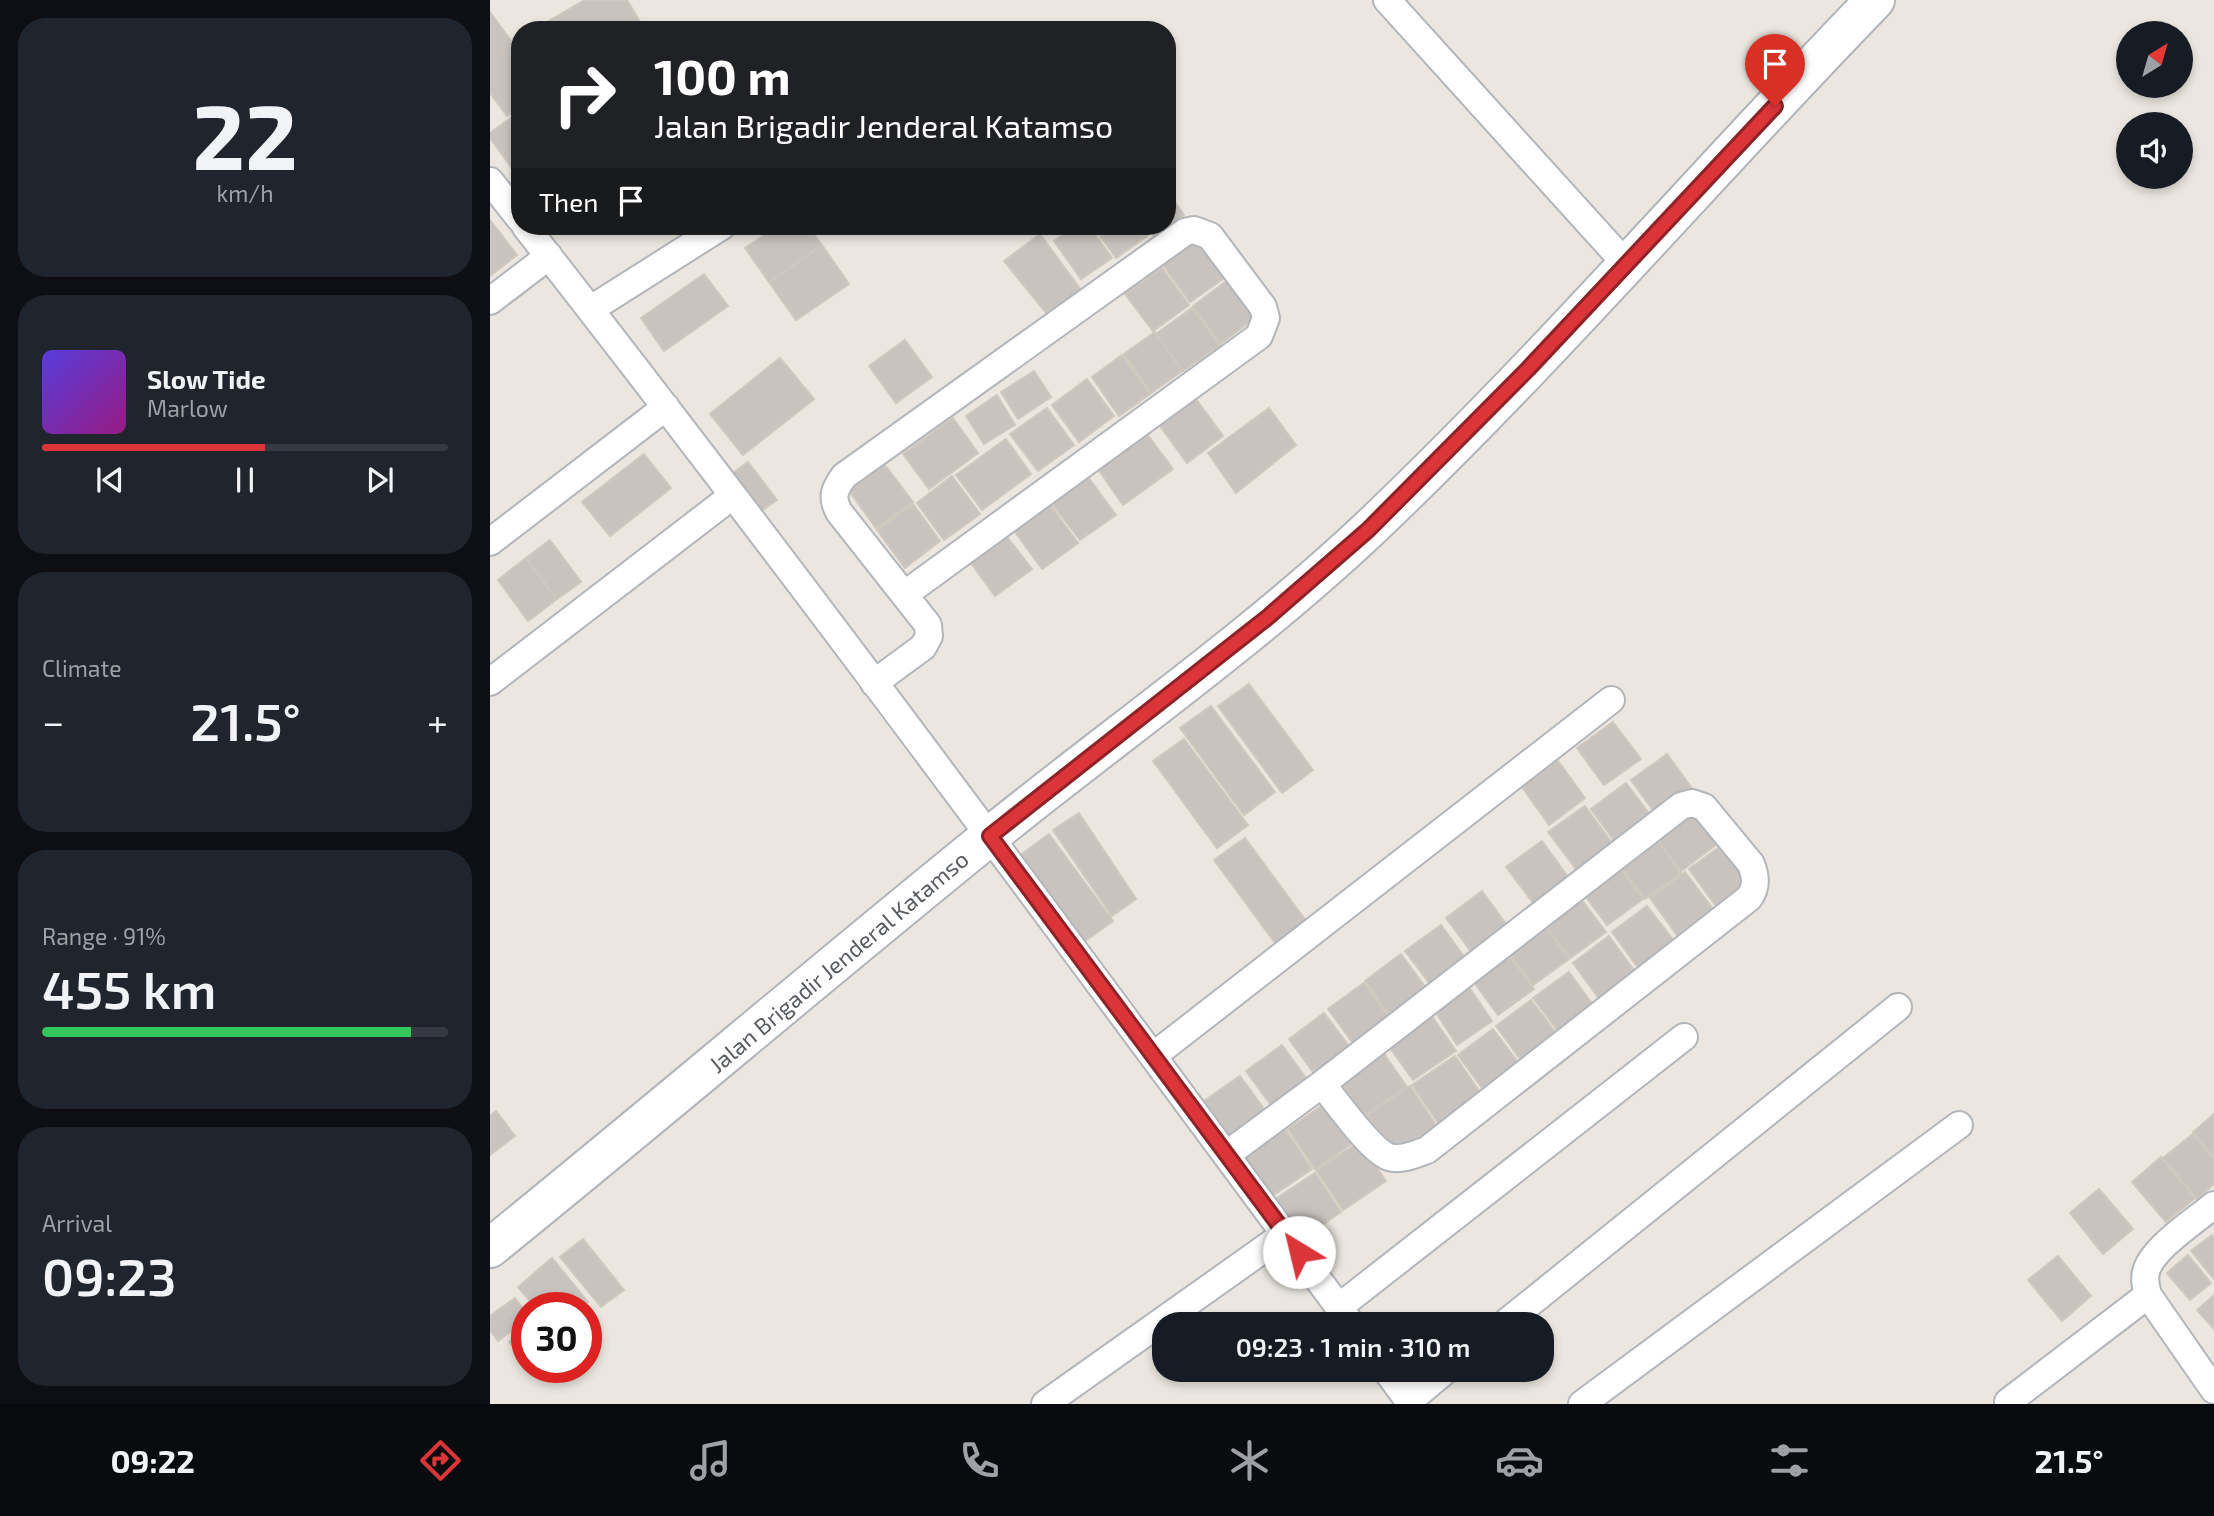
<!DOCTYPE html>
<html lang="en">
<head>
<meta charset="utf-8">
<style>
	body { margin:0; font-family:"Exo 2",sans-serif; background:#20242c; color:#f1f3f6; height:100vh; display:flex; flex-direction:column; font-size:26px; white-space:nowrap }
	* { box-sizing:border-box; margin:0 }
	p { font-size:23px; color:#9ea1a6 }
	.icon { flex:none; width:38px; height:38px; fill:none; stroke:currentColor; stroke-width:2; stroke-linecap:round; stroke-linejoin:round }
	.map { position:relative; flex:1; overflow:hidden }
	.panel { display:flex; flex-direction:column; gap:18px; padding:18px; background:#0d0f14; width:490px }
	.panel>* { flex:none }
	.top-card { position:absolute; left:21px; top:21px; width:665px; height:214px; border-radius:28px; box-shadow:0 4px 10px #0003; background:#202124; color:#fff; overflow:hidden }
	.needle { width:46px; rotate:37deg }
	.tools { position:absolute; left:1626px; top:21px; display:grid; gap:14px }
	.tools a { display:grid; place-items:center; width:77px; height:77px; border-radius:50%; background:#171b24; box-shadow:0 4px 10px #0003; font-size:35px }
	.speed { position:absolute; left:21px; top:1292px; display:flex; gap:14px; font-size:35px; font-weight:700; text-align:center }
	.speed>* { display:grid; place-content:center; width:91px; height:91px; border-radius:50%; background:#171b24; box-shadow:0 4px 10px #0003; line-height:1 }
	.speed .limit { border:10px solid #d22; background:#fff; color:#111 }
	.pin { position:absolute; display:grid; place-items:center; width:60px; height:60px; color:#fff; margin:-72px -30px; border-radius:50% 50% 50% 0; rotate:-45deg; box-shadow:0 0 7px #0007 }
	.pin .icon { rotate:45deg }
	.me { position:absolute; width:77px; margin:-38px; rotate:324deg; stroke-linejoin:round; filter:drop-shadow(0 0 5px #0008) }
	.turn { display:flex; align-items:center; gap:24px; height:147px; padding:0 28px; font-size:32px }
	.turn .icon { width:91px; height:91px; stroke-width:2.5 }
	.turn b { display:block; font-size:49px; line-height:60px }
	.then { display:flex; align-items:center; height:66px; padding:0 28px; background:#0003; gap:14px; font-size:26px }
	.big { font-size:52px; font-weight:600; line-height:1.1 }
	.panel .card { flex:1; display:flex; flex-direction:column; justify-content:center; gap:10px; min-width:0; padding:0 24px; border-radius:28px; background:#20242c }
	.panel .dial { align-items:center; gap:0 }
	.dial b { font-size:91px; line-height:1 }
	.song { display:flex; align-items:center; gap:21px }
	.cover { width:84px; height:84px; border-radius:10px; background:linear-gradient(135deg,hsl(250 70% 55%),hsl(310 70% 35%)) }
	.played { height:7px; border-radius:4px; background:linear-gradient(90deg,#db353a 55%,#363941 55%) }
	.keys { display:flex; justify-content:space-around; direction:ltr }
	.heat { display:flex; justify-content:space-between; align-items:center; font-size:38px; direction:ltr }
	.charge { height:10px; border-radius:5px; background:linear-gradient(90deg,#34c759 91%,#363941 0) }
	.trip { position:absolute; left:662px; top:1312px; width:402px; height:70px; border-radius:28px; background:#171b24; box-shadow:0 4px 10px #0003; font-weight:600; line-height:70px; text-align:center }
	.tabs { display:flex; height:112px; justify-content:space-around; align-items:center; background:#090b0e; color:#9ea1a6 }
	.tabs .icon { width:49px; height:49px }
	.tabs .on { color:#db353a }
	.tabs b { font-size:32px; color:#f1f3f6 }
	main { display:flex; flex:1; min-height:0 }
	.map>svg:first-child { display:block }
</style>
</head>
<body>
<main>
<section class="panel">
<div class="card dial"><b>22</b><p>km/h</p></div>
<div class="card">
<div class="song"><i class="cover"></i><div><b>Slow Tide</b><p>Marlow</p></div></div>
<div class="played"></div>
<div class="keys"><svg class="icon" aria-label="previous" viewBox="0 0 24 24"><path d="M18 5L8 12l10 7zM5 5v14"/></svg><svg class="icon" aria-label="pause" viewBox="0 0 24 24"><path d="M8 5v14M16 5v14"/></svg><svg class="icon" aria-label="next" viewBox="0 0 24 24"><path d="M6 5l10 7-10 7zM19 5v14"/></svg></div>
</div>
<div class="card"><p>Climate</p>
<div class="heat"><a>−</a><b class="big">21.5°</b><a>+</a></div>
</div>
<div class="card"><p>Range · 91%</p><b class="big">455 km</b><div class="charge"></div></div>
<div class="card"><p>Arrival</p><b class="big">09:23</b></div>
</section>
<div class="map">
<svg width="1724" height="1404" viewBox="0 0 1724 1404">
	<rect width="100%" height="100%" fill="#ebe7e0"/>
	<!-- building -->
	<path fill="#c8c3bf" stroke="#cfc8bf" stroke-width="2" d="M95 0H137L155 30H59L55 23Z
		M0 12 30 53V107L17 116 0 93Z
		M30 111V166L24 171 0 138V133Z
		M677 190 694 215 664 236 656 226H677Z
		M0 220 27 255 0 276Z
		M288 226H318L332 245 279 282 255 248Z
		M585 226H599L622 258 591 279 564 241Z
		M603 226H649L657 236 626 258Z
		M550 234 591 290 556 313 514 261Z
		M709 239 737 276 700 302 673 265Z
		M332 245 359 284 306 320 279 282Z
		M672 268 699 305 663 331 635 294Z
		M214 274 238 306 174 351 151 318Z
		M738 280 766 317 730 344 703 306Z
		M702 308 730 345 693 371 666 334Z
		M665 332 692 371 661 393 634 354Z
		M415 340 442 377 406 403 379 366Z
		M632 355 660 394 629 416 602 377Z
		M290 358 324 399 253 455 220 414Z
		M544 371 561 397 528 419 511 392Z
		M597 379 624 416 589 442 562 405Z
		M507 395 525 425 494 444 476 416Z
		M706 399 733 436 697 463 670 426Z
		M557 408 584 445 548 471 520 434Z
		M779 408 806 445 746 493 718 453Z
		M463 418 488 453 439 489 413 454Z
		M657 434 683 469 633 505 608 469Z
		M516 439 541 474 492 510 466 475Z
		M154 454 181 488 120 536 92 502Z
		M258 462 287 500 264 516 236 478Z
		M395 465 423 502 386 528 359 491Z
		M462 476 490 514 454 540 427 503Z
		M598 477 626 515 590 540 562 504Z
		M423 504 450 541 415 568 387 530Z
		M560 505 588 543 552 569 525 532Z
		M514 533 542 569 505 596 478 559Z
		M60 540 91 582 67 599 36 558Z
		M36 558 67 599 38 621 8 580Z
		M759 684 823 770 792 793 728 706Z
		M721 706 785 792 754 815 690 728Z
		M1123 722 1151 759 1114 785 1087 748Z
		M694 739 758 825 727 848 663 761Z
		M1177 754 1204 791 1168 817 1141 780Z
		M1068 761 1095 798 1059 825 1032 787Z
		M1136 783 1164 820 1128 846 1101 809Z
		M1095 806 1122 843 1086 869 1058 832Z
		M1199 807 1227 844 1191 871 1163 834Z
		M589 813 646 899 622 916 563 830Z
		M559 834 623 921 592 943 528 857Z
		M1164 836 1191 873 1155 899 1128 862Z
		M755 838 819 925 788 947 724 860Z
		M1052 841 1079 878 1044 904 1016 867Z
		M1235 843 1262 880 1226 906 1199 869Z
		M1126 862 1153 899 1117 925 1090 889Z
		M1195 872 1223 909 1187 935 1160 898Z
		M992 891 1019 928 983 954 956 918Z
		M1088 895 1116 932 1080 958 1052 921Z
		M1157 906 1185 942 1149 969 1122 932Z
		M1052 922 1079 959 1043 985 1015 948Z
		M951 925 978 962 943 988 915 951Z
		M1119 936 1146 973 1110 1000 1083 963Z
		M1016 952 1044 989 1008 1015 981 978Z
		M911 954 939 992 902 1018 875 981Z
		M1079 972 1106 1009 1071 1035 1043 998Z
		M874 983 901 1020 865 1046 838 1009Z
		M977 984 1002 1021 967 1045 943 1008Z
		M1041 1000 1069 1037 1033 1063 1006 1026Z
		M939 1012 966 1051 923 1080 895 1041Z
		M834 1013 862 1050 826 1076 799 1039Z
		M1003 1029 1031 1066 995 1092 968 1055Z
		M792 1045 819 1082 783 1108 756 1071Z
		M890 1048 917 1087 874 1116 847 1077Z
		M965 1056 992 1095 949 1124 922 1085Z
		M750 1076 777 1113 741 1139 714 1101Z
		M920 1086 946 1125 903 1155 877 1115Z
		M840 1100 867 1140 825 1169 798 1129Z
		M6 1111 25 1136 0 1155V1116Z
		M1724 1114V1157L1703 1132Z
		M795 1129 822 1169 779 1198 753 1158Z
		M1703 1134 1724 1159V1184L1707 1199 1673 1158Z
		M869 1142 896 1181 853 1210 826 1170Z
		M1671 1157 1705 1198 1676 1222 1642 1182Z
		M825 1173 851 1212 809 1241 781 1202Z
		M1609 1189 1643 1229 1613 1254 1580 1213Z
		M1722 1235 1724 1238V1279L1701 1251Z
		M93 1239 134 1290 111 1307 70 1257Z
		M1698 1255 1721 1283 1700 1300 1677 1273Z
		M1568 1256 1601 1296 1572 1321 1538 1280Z
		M62 1258 98 1302 92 1307H45L28 1287Z
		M1724 1295V1329L1707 1310Z
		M25 1298 37 1314V1319L8 1341 0 1330V1316Z
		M37 1327V1363L19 1342Z"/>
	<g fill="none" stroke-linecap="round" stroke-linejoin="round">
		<!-- street casing -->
		<g stroke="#b2b6ba" stroke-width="30">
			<path id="street" d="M897 0 1136 264
				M0 181 30 219
				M35 226C318 587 589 957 862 1325
				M0 301 59 256
				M101 309 232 226
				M0 542 176 407
				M0 682 242 496
				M384 683 433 647 439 636 438 625 349 512C341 497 344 490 354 476L695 232 704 230 720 236 773 307 776 318 769 336 415 594
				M1202 803 1214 807 1261 864C1266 877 1267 887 1259 898L937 1150C926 1154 911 1161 899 1157 881 1151 846 1101 832 1084L1191 806Z
				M663 1056 1121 700
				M736 1155 832 1084
				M1724 1205C1705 1221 1661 1249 1656 1272 1654 1280 1656 1287 1658 1295L1724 1390
				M849 1307 1194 1037
				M1013 1325 1408 1007
				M896 1370 921 1404
				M919 1401 956 1370
				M1518 1402 1658 1295
				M555 1404 795 1234
				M1092 1404 1469 1125"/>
		</g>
		<!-- secondary casing -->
		<g stroke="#b1b5ba" stroke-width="42">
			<path id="secondary" d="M0 1248C168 1112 332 972 500 836 626 734 761 640 879 529 1056 361 1215 175 1385 0"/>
		</g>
		<!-- street -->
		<use href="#street" stroke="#fff" stroke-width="26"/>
		<!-- secondary -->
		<use href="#secondary" stroke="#fff" stroke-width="38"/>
	</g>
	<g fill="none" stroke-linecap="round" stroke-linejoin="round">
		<!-- route casing -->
		<g stroke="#8e2226" stroke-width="18">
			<path id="route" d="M809 1252 500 836 778 617 878 530 1038 369 1285 106"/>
		</g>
		<!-- route -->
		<use href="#route" stroke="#db353a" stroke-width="12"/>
	</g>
	<g text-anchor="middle" stroke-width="5" stroke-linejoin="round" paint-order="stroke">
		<!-- street labels -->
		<g font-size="23" fill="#585c60" stroke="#fff">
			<text transform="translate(349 962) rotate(-40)" y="8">Jalan Brigadir Jenderal Katamso</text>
		</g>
	</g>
</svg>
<div class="tools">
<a><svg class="needle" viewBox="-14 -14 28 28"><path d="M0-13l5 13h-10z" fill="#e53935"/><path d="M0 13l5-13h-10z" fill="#9ea1a6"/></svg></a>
<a><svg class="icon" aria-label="sound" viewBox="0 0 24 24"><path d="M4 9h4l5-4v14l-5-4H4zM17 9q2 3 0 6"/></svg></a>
</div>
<div class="speed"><div class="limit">30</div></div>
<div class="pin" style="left:1285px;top:106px;background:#d93025"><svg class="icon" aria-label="arrive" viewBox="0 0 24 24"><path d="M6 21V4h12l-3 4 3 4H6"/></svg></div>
<svg class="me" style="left:809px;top:1252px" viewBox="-20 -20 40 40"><circle r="19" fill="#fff"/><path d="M0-13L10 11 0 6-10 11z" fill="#db353a"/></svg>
<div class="trip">09:23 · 1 min · 310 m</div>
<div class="top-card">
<div class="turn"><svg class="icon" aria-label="right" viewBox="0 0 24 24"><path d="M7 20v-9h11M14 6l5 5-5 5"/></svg><div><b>100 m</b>Jalan Brigadir Jenderal Katamso</div></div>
<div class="then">Then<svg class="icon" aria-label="arrive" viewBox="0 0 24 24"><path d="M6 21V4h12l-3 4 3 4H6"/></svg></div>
</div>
</div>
</main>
<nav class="tabs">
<b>09:22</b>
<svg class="icon on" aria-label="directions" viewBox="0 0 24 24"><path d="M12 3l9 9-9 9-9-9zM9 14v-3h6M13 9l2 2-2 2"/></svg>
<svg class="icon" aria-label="music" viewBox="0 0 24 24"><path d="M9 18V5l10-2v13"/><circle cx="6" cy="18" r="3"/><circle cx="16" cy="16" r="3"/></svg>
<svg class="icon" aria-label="phone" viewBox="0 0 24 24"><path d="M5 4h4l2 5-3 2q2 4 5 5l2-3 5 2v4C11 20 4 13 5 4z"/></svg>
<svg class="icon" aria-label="climate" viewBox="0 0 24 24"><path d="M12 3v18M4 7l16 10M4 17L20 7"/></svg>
<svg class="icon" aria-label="car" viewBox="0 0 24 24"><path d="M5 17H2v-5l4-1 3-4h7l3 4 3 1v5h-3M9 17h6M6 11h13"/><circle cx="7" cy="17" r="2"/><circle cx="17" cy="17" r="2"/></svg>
<svg class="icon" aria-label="filters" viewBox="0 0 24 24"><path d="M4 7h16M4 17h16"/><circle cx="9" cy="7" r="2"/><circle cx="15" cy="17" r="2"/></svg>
<b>21.5°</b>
</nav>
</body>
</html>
